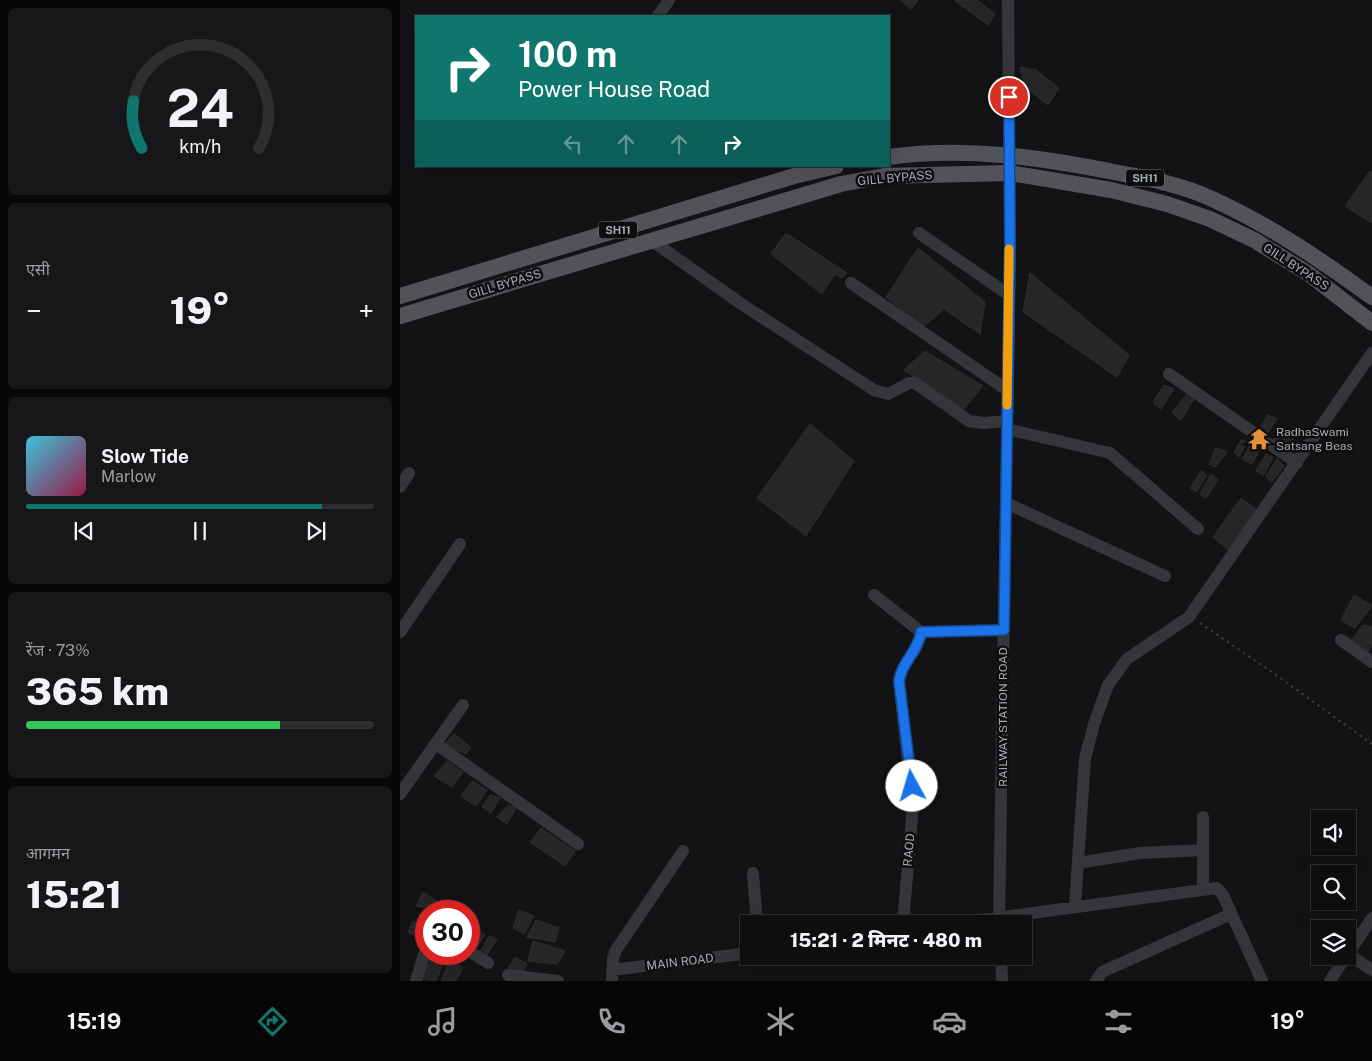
<!DOCTYPE html>
<html lang="hi">
<head>
<meta charset="utf-8">
<style>
	body { margin:0; font-family:"Public Sans","Noto Sans Devanagari",sans-serif; background:#171719; color:#f1f3f6; height:100vh; display:flex; flex-direction:column; font-size:19px; white-space:nowrap }
	* { box-sizing:border-box; margin:0 }
	p { font-size:16px; color:#9b9c9f }
	.icon { flex:none; width:28px; height:28px; fill:none; stroke:currentColor; stroke-width:2; stroke-linecap:round; stroke-linejoin:round }
	.map { position:relative; flex:1; overflow:hidden }
	.drawer { display:flex; flex-direction:column; gap:8px; padding:8px; background:#080809; width:400px }
	.drawer>* { flex:none }
	.banner { position:absolute; left:15px; top:15px; width:475px; height:152px; border-radius:0px; box-shadow:0 5px 20px #0002,0 0 0 1px #2e2e30; background:#0f766e; color:#fff; overflow:hidden }
	.controls { position:absolute; left:911px; top:810px; display:grid; gap:10px }
	.controls a { display:grid; place-items:center; width:45px; height:45px; border-radius:0px; background:#0e0e10; box-shadow:0 5px 20px #0002,0 0 0 1px #2e2e30; font-size:25px }
	.speed { position:absolute; left:15px; top:900px; display:flex; gap:10px; font-size:25px; font-weight:700; text-align:center }
	.speed>* { display:grid; place-content:center; width:65px; height:65px; border-radius:50%; background:#0e0e10; box-shadow:0 5px 20px #0002,0 0 0 1px #2e2e30; line-height:1 }
	.speed .limit { border:8px solid #d22; background:#fff; color:#111 }
	.pin { position:absolute; display:grid; place-items:center; width:42px; height:42px; color:#fff; margin:-21px; border:2px solid #fff; border-radius:50%; box-shadow:0 1px 5px #0007 }
	.me { position:absolute; width:55px; margin:-28px; rotate:354deg; stroke-linejoin:round; filter:drop-shadow(0 0 4px #0008) }
	.turn { display:flex; align-items:center; gap:18px; height:105px; padding:0 20px; font-size:22px }
	.turn .icon { width:65px; height:65px; stroke-width:2.5 }
	.turn b { display:block; font-size:35px; line-height:42px }
	.lanes { display:flex; align-items:center; height:48px; padding:0 20px; background:#0003; justify-content:center; gap:25px; direction:ltr }
	.lanes .off { opacity:.35 }
	.big { font-size:38px; font-weight:800; line-height:1.1 }
	.drawer .card { flex:1; display:flex; flex-direction:column; justify-content:center; gap:8px; min-width:0; padding:0 18px; border-radius:8px; background:#171719 }
	.drawer .dial { align-items:center; gap:0 }
	.dial svg { height:130px; overflow:visible; fill:none; stroke:#2e2e30; stroke-width:7; stroke-linecap:round; text-anchor:middle }
	.dial text { fill:#f1f3f6; stroke:none }
	.song { display:flex; align-items:center; gap:15px }
	.cover { width:60px; height:60px; border-radius:8px; background:linear-gradient(135deg,hsl(190 70% 55%),hsl(340 70% 35%)) }
	.played { height:5px; border-radius:2px; background:linear-gradient(90deg,#0f766e 85%,#2e2e30 85%) }
	.keys { display:flex; justify-content:space-around; direction:ltr }
	.heat { display:flex; justify-content:space-between; align-items:center; font-size:28px; direction:ltr }
	.charge { height:8px; border-radius:4px; background:linear-gradient(90deg,#34c759 73%,#2e2e30 0) }
	.trip { position:absolute; left:340px; top:915px; width:292px; height:50px; border-radius:0px; background:#0e0e10; box-shadow:0 5px 20px #0002,0 0 0 1px #2e2e30; font-weight:800; line-height:50px; text-align:center }
	.tab-bar { display:flex; height:80px; justify-content:space-around; align-items:center; background:#060606; color:#9b9c9f }
	.tab-bar .icon { width:35px; height:35px }
	.tab-bar .current { color:#0f766e }
	.tab-bar b { font-size:22px; color:#f1f3f6 }
	main { display:flex; flex:1; min-height:0 }
	.map>svg:first-child { display:block }
</style>
</head>
<body>
<main>
<section class="drawer">
<div class="card dial"><svg viewBox="0 0 100 80">
<path d="M14 69A42 42 0 1 1 86 69"/>
<path d="M14 69A42 42 0 0 1 9 40" stroke="#0f766e"/>
<text x="50" y="56" font-size="32" font-weight="700">24</text>
<text x="50" y="72" font-size="11">km/h</text>
</svg></div>
<div class="card"><p>एसी</p>
<div class="heat"><a>−</a><b class="big">19°</b><a>+</a></div>
</div>
<div class="card">
<div class="song"><i class="cover"></i><div><b>Slow Tide</b><p>Marlow</p></div></div>
<div class="played"></div>
<div class="keys"><svg class="icon" aria-label="previous" viewBox="0 0 24 24"><path d="M18 5L8 12l10 7zM5 5v14"/></svg><svg class="icon" aria-label="pause" viewBox="0 0 24 24"><path d="M8 5v14M16 5v14"/></svg><svg class="icon" aria-label="next" viewBox="0 0 24 24"><path d="M6 5l10 7-10 7zM19 5v14"/></svg></div>
</div>
<div class="card"><p>रेंज · 73%</p><b class="big">365 km</b><div class="charge"></div></div>
<div class="card"><p>आगमन</p><b class="big">15:21</b></div>
</section>
<div class="map">
<svg width="972" height="981" viewBox="0 0 972 981">
	<rect width="100%" height="100%" fill="#131315"/>
	<!-- building -->
	<path fill="#262628" stroke="#2d2e30" d="M500 0H518L511 9Z
		M554 0H577L595 14 588 25Z
		M620 67 636 70 659 88 648 105 625 87Z
		M970 171 972 172V223L945 206Z
		M386 233 447 273 442 278 435 274 422 294 371 254Z
		M518 248 585 302 580 334 544 309 523 327 486 297Z
		M630 273 729 355 717 377 623 312Z
		M525 351 583 386 562 411 504 370Z
		M764 385 774 389 761 409 753 402Z
		M787 394 795 397 781 420 772 413Z
		M868 415 877 419 865 437 858 431Z
		M410 424 454 461 406 536 357 498Z
		M884 426 895 436 887 450 873 440Z
		M841 440 847 442 839 457 834 452Z
		M851 444 861 448 852 464 842 459Z
		M816 448 827 452 815 467 809 464Z
		M866 454 873 457 864 475 856 471Z
		M877 459 884 466 871 483 866 476Z
		M801 471 807 475 796 492 790 488Z
		M811 474 818 480 806 498 800 494Z
		M841 498 856 509 829 551 813 537Z
		M954 595 972 606 955 628 941 620Z
		M963 625 972 627V645L968 651 950 642Z
		M54 734 71 747 66 754 45 744Z
		M47 761 63 772 52 787 34 776Z
		M72 781 87 790 76 806 61 796Z
		M90 795 100 798 91 813 82 807Z
		M108 805 116 808 107 824 97 817Z
		M141 828 175 851 165 866 130 842Z
		M23 892 36 901 29 908 16 906Z
		M119 910 134 916 124 934 113 928Z
		M136 920 159 928 155 942 127 937Z
		M13 921 26 928 22 940 8 932Z
		M72 926 85 935 75 950 69 946V931Z
		M89 936 97 939 87 955 80 952Z
		M133 941 165 951 157 964 128 961Z
		M33 954H40L45 958 36 981 22 979Z
		M115 957 127 964 123 971 108 968Z
		M50 960 63 968 56 981H41Z"/>
	<g fill="none" stroke-linecap="round" stroke-linejoin="round">
		<!-- path -->
		<path stroke="#3a3d40" stroke-width="2" stroke-dasharray="2.5 4" stroke-linecap="butt" d="M800 623 869 670 972 744"/>
		<!-- minor -->
		<path stroke="#343639" stroke-width="12" d="M258 16 269 0
			M519 233 609 295
			M251 240 340 303 474 390 488 394 509 383H515L569 421 583 423 607 421
			M451 283 607 390
			M769 374 897 463
			M607 429 710 453 798 529
			M0 487 9 473
			M606 503 765 576
			M474 595 521 632C520 650 501 663 499 681L513 805 503 924
			M0 632 60 544
			M521 632 604 630
			M941 640 972 662
			M36 744 178 844
			M0 794 63 705
			M678 863 740 853 803 850
			M353 873 357 924
			M803 889V817
			M675 906 685 758 694 724 708 685 727 659 789 617 972 353
			M551 924 817 888 823 895 862 981
			M599 924 610 245 608 0
			M69 951 88 963
			M948 954 972 918
			M948 954 972 970
			M601 956 602 981
			M212 970 349 953
			M108 975 158 981
			M16 981 26 948
			M212 981 213 959 216 950 283 851
			M696 981 702 972 831 914
			M930 981 946 956"/>
		<!-- major -->
		<path stroke="#515358" stroke-width="16" d="M489 157C565 146 644 158 719 173 750 179 782 185 810 198 868 224 921 260 972 297
			M0 296 394 176 436 166
			M0 316 441 184 484 176 610 173 711 190 767 204 810 219 854 240 909 274 972 323"/>
	</g>
	<g fill="none" stroke-linecap="round" stroke-linejoin="round">
		<!-- route casing -->
		<g stroke="#114b97" stroke-width="12">
			<path id="route" d="M512 786 499 681C501 663 519 650 521 632L604 630 610 245 609 97"/>
		</g>
		<!-- route -->
		<use href="#route" stroke="#1a73e8" stroke-width="9"/>
		<!-- slow -->
		<path stroke="#f59e0b" stroke-width="9" d="M607 405 609 249"/>
	</g>
	<!-- icons -->
	<defs>
		<g id="temple-bare" transform="scale(1.725)"><path d="M0-6L5-2H3V0L6.5 2.5H4V6H1.5V3h-3V6H-4V2.5H-6.5L-3 0V-2H-5Z" fill="#e2903d" stroke="#0e0e0f" stroke-width="2.5" paint-order="stroke"/></g>
	</defs>
	<g fill-rule="evenodd">
		<use href="#temple-bare" x="859" y="439"/>
	</g>
	<g text-anchor="middle" stroke-width="5" stroke-linejoin="round" paint-order="stroke">
		<!-- shield labels -->
		<g fill="#0e0e0f" stroke="#787d82" stroke-width="1">
			<rect x="726" y="169.5" width="38" height="17" rx="4"/>
			<rect x="199" y="221.5" width="38" height="17" rx="4"/>
		</g>
		<g font-size="11" font-weight="bold" fill="#a6acb4">
			<text x="745" y="182">SH11</text>
			<text x="218" y="234">SH11</text>
		</g>
		<!-- street labels -->
		<g font-size="12" fill="#a6acb4" stroke="#0e0e0f">
			<text transform="translate(495 178) rotate(-5)" y="4">GILL BYPASS</text>
			<text transform="translate(896 267) rotate(33)" y="4">GILL BYPASS</text>
			<text transform="translate(105 284) rotate(-17)" y="4">GILL BYPASS</text>
			<text transform="translate(603 717) rotate(-90)" y="4">RAILWAY STATION ROAD</text>
			<text transform="translate(509 850) rotate(-85)" y="4">RAOD</text>
			<text transform="translate(280 962) rotate(-7)" y="4">MAIN ROAD</text>
		</g>
		<!-- poi labels -->
		<g font-size="12" fill="#a6acb4" stroke="#0e0e0f" text-anchor="start">
			<text x="876" y="436">RadhaSwami<tspan x="876" dy="14">Satsang Beas</tspan></text>
		</g>
	</g>
</svg>
<div class="controls">
<a><svg class="icon" aria-label="sound" viewBox="0 0 24 24"><path d="M4 9h4l5-4v14l-5-4H4zM17 9q2 3 0 6"/></svg></a>
<a><svg class="icon" aria-label="search" viewBox="0 0 24 24"><circle cx="10" cy="10" r="6"/><path d="M15 15l6 6"/></svg></a>
<a><svg class="icon" aria-label="layers" viewBox="0 0 24 24"><path d="M12 4l9 5-9 5-9-5zM3 14l9 5 9-5"/></svg></a>
</div>
<div class="speed"><div class="limit">30</div></div>
<div class="pin" style="left:609px;top:97px;background:#d93025"><svg class="icon" aria-label="arrive" viewBox="0 0 24 24"><path d="M6 21V4h12l-3 4 3 4H6"/></svg></div>
<svg class="me" style="left:512px;top:786px" viewBox="-20 -20 40 40"><circle r="19" fill="#fff"/><path d="M0-13L10 11 0 6-10 11z" fill="#1a73e8"/></svg>
<div class="trip">15:21 · 2 मिनट · 480 m</div>
<div class="banner">
<div class="turn"><svg class="icon" aria-label="right" viewBox="0 0 24 24"><path d="M7 20v-9h11M14 6l5 5-5 5"/></svg><div><b>100 m</b>Power House Road</div></div>
<div class="lanes"><svg class="icon off" aria-label="left" viewBox="0 0 24 24"><path d="M17 20v-9H6M10 6l-5 5 5 5"/></svg><svg class="icon off" aria-label="ahead" viewBox="0 0 24 24"><path d="M12 20V5M6 11l6-6 6 6"/></svg><svg class="icon off" aria-label="ahead" viewBox="0 0 24 24"><path d="M12 20V5M6 11l6-6 6 6"/></svg><svg class="icon" aria-label="right" viewBox="0 0 24 24"><path d="M7 20v-9h11M14 6l5 5-5 5"/></svg></div>
</div>
</div>
</main>
<nav class="tab-bar">
<b>15:19</b>
<svg class="icon current" aria-label="directions" viewBox="0 0 24 24"><path d="M12 3l9 9-9 9-9-9zM9 14v-3h6M13 9l2 2-2 2"/></svg>
<svg class="icon" aria-label="music" viewBox="0 0 24 24"><path d="M9 18V5l10-2v13"/><circle cx="6" cy="18" r="3"/><circle cx="16" cy="16" r="3"/></svg>
<svg class="icon" aria-label="phone" viewBox="0 0 24 24"><path d="M5 4h4l2 5-3 2q2 4 5 5l2-3 5 2v4C11 20 4 13 5 4z"/></svg>
<svg class="icon" aria-label="climate" viewBox="0 0 24 24"><path d="M12 3v18M4 7l16 10M4 17L20 7"/></svg>
<svg class="icon" aria-label="car" viewBox="0 0 24 24"><path d="M5 17H2v-5l4-1 3-4h7l3 4 3 1v5h-3M9 17h6M6 11h13"/><circle cx="7" cy="17" r="2"/><circle cx="17" cy="17" r="2"/></svg>
<svg class="icon" aria-label="filters" viewBox="0 0 24 24"><path d="M4 7h16M4 17h16"/><circle cx="9" cy="7" r="2"/><circle cx="15" cy="17" r="2"/></svg>
<b>19°</b>
</nav>
</body>
</html>
